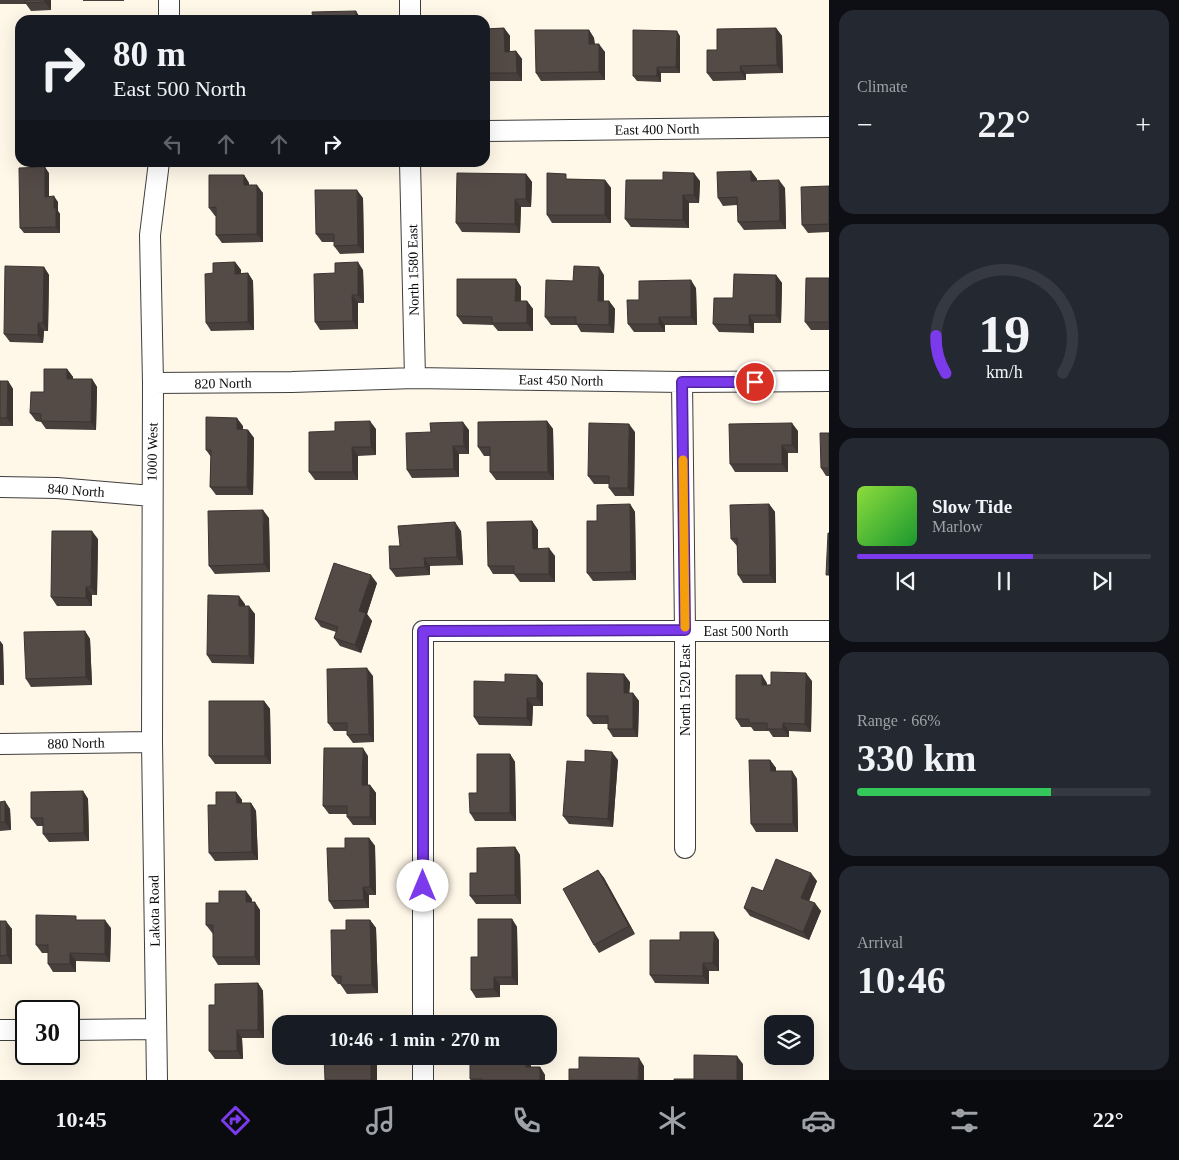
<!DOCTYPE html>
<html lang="en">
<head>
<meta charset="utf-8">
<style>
	body { margin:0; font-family:"Times New Roman",serif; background:#242831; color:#f1f3f6; height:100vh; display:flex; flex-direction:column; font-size:19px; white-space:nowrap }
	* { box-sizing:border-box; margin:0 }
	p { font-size:16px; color:#9ea1a6 }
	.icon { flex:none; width:28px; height:28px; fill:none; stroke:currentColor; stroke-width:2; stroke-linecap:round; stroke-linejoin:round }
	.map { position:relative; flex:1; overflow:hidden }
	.drawer { display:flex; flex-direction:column; gap:10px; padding:10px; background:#0d0f14; width:350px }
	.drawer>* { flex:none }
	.guide { position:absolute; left:15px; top:15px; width:475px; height:152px; border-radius:15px; box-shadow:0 5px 20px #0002; background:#171b24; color:#f1f3f6; overflow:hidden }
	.fabs { position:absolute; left:764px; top:1015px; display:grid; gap:10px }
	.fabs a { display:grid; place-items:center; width:50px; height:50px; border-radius:10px; background:#171b24; box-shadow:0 5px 20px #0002; font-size:25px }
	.speed { position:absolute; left:15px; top:1000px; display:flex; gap:10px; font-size:25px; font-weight:700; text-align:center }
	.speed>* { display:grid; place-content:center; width:65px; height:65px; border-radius:50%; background:#171b24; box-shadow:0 5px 20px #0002; line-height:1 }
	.speed .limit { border:2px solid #111; border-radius:8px; background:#fff; color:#111 }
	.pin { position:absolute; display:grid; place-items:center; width:42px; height:42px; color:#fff; margin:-21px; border:2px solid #fff; border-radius:50%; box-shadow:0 1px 5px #0007 }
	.me { position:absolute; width:55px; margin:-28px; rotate:0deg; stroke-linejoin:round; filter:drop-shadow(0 0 4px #0008) }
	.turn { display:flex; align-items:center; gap:18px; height:105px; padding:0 15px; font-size:22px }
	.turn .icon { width:65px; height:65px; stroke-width:2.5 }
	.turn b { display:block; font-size:35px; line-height:42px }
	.lanes { display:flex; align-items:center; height:48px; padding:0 15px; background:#0003; justify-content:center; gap:25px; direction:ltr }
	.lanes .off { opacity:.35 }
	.big { font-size:38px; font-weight:700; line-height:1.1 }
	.drawer .widget { flex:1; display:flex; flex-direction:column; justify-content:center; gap:8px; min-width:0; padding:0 18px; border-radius:15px; background:#242831 }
	.drawer .dial { align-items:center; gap:0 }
	.dial svg { height:130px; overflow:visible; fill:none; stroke:#363941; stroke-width:7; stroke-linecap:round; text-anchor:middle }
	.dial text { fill:#f1f3f6; stroke:none }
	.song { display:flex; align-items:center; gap:15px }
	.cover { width:60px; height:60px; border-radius:8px; background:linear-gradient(135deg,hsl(90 70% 55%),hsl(130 70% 35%)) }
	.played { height:5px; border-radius:2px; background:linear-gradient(90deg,#7c3aed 60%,#363941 60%) }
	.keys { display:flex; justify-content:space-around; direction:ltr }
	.heat { display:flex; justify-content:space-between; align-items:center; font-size:28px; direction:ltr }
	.charge { height:8px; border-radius:4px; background:linear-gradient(90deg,#34c759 66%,#363941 0) }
	.trip { position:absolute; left:272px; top:1015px; width:285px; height:50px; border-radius:15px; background:#171b24; box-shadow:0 5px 20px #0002; font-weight:700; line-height:50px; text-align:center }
	.menu { display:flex; height:80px; justify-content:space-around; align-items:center; background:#090b0e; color:#9ea1a6 }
	.menu .icon { width:35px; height:35px }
	.menu .current { color:#7c3aed }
	.menu b { font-size:22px; color:#f1f3f6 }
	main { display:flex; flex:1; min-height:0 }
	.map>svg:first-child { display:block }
</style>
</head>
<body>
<main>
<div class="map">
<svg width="829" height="1080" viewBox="0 0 829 1080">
	<rect width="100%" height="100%" fill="#fff8e9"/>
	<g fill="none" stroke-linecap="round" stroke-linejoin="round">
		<!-- minor casing -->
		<g stroke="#3e3e3e" stroke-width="22">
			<path id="minor" d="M169 0V20
				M410 20V0
				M485 131 829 127
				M410 162 415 378
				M682 382 685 630V848
				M153 383 292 382 415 378 682 382 829 381
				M0 487 57 488 152 496
				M0 744 152 742
				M423 1024V631H829
				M0 1030H26
				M69 1030 156 1029
				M423 1056V1080
				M157 1080 152 742 153 383 150 235 159 162"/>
		</g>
		<!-- minor -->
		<use href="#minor" stroke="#fff" stroke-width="20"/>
	</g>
	<!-- wall -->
	<path fill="#48403c" d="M0 0H51V10L31 11 26 4H0Z
		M83 0H124V1H83Z
		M504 28 510 36V51H516L522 59V81H488L485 78V29Z
		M776 28 782 36 783 73 746 74V80L713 81 707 73 717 50Z
		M589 30 594 38 595 44 605 52V80L541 81 536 73Z
		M680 36V73H661V82L637 81 633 76Z
		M336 162H364V167H340Z
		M751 171 757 179V181L785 188 786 229 744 230 738 222 737 205 723 206 718 198Z
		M49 173V197L58 202V211L60 214V233H24L20 228Z
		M526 174 532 182 531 207H521L520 233 462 232 456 223Z
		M244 175 249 183V185L263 193V242L222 243 216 235V216H215L209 208Z
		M570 179 605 180 611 188V223H552L547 215Z
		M700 181 699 203H689V228L631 227 625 219Z
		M829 186V232L808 233 802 225Z
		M363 198 364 253 340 254 334 246V242H322L316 234Z
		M235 262 241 270V273H248L253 281 254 330 211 331 206 323 213 273Z
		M44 267 49 275 48 331H44L43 343 10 342 4 334Z
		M363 270 364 303H358V329L320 330 315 322 335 273Z
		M604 275V301H609L615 309 614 333 581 332 577 325H551L545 317 573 281Z
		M776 275 782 283 781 323H754V333L719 332 713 324 733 298Z
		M829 278V330H811L805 322Z
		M516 279 521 287V301H527L533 309V331H498L493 325 463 324 457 316Z
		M696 288 697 325H665V332H634L628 324 639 300Z
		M67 369 73 377V379H92L97 387 96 430 46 429 41 422 36 421 30 413 44 392Z
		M0 381H8L13 389V426H0Z
		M547 421 553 429 554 480H496L490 472V456H484L478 447Z
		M243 426V430H248L254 438 253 495H216L210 487 211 457 206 450Z
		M376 429V455L358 456V480H315L309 472 335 431Z
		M469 430V454H459V477L412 478 407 470 431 432Z
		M798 431V453H788V472H735L730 464Z
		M635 432 634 496H615L609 488V484H594L588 476Z
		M829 433V476H826L821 468Z
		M630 504 635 512 636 580 593 581 587 573 597 521Z
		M769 504 775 512 776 583H743L738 575 737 546 731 539Z
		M269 518 270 572 215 574 209 566Z
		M532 521 538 530V549L555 556V582H520L514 574H493L488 566Z
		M461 531 463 565 430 566V575L396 577 390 569 400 546Z
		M98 539 97 595H92V606H57L51 597Z
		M377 583 367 614 372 621 361 653 340 646 334 638 336 632 321 627 315 619Z
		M245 604V606L255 614 254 664 212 663 207 655Z
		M85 631 90 639 92 685 31 687 26 679Z
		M0 641 3 645 4 685H0Z
		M373 676 374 742 353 743 347 735V731H334L328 723Z
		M812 681 811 732 789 731V737H773L769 731H754L751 727H741L736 719 767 683V685Z
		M630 682 629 693H633L639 701 638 737H613L608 729V724H593L587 716Z
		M543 683V706H533L532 726 479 725 474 717Z
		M264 701 270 709 271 764H215L209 756Z
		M510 754 515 762 516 821H475L470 813Z
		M368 756V785H370L376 793V825H353L347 817V814H329L323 806Z
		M618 760 613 827 569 824 563 816 585 762Z
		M770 760 776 768V771H792L797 779 798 832H756L751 824Z
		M83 791 88 799 89 841 49 842 43 834V826H37L31 818Z
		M236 792 242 800V803H251L256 811 258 860 215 861 209 853 216 805Z
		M0 802 10 809 11 830 0 831V843Z
		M369 838 375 846 376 895H369V908L334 909 329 901 345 848Z
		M515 847 520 855 521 904H476L470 896 477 873Z
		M598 870 604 878 635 934 599 953 594 945Z
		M817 881 809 901 821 911 809 940 750 916 744 908 763 891Z
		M252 899V902L260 910V965H218L213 957V934L206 925 219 903Z
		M512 919 517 927 518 985H500V997L476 998 471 990 478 957Z
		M79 920 111 928 110 962 76 961V972H53L48 964V953H42L36 945Z
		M370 920 376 928 378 993 347 994 341 985V984H338L332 976 346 930Z
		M0 921 12 929V964H0Z
		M719 940V971H709V984L655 983 650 975Z
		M258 983 263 991 264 1038H242L243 1059H215L209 1051 215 1005Z
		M531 1056V1067H540L545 1075V1080H471L470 1079Z"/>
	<!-- shaded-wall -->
	<path fill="#3b3431" d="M45 0H51V10L45 2Z
		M356 11 361 19V20H356Z
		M504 28 510 36V60L505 52Z
		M776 28 782 36 783 73 777 65Z
		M589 30 594 38 595 52 589 44Z
		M677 31 680 36V73L676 67Z
		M599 44 605 52V80L599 72Z
		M516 51 522 59V81L517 73Z
		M740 66 746 74V80L741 72Z
		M657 67 661 73V82L657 76Z
		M45 167 49 173V202L45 197Z
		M751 171 757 179V189L751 181Z
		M694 173 700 181 699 203 694 195Z
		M526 174 532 182 531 207 526 199Z
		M244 175 249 183V193L244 185Z
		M605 180 611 188V223L605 215Z
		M779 180 785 188 786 229 780 221Z
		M257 185 263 193V242L257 234Z
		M357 190 363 198 364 253 358 245Z
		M683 195 689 203V228L683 220Z
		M54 196 58 202V211L60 214V233L56 227 54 208Z
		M515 199 521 207 520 233 515 224Z
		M235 262 241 270V282L235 274Z
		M358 262 363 270 364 303 358 295Z
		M44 267 49 275 48 331 43 323Z
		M599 267 604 275 603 309 598 301Z
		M248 273 253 281 254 330 248 322Z
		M776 275 782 283 781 323 776 315Z
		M516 279 521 287V309L515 301Z
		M691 280 696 288 697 325 691 317Z
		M352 295 358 303V329L353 321Z
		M527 301 533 309V331L527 323Z
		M609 301 615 309 614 333 609 325Z
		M749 315 754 323V333L749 325Z
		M659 317 665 325V332L659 324Z
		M38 323 44 331 43 343 38 335Z
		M67 369 73 377V387L67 379Z
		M92 379 97 387 96 430 91 422Z
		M8 381 13 389V426L7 418Z
		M237 418 243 426 242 437 237 429Z
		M370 421 376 429V455L371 447Z
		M547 421 553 429 554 480 548 472Z
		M463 422 469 430V454L464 446Z
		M792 423 798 431V453L792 445Z
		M629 424 635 432 634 496 628 488Z
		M248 430 254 438 253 495 247 487Z
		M782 445 788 453V472L782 464Z
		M453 446 459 454V477L454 469Z
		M352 447 358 456V480L353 472Z
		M630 504 635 512 636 580 631 572Z
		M769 504 775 512 776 583 770 575Z
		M263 510 269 518 270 572 264 564Z
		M532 521 538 530V557L533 549Z
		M455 522 461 531 463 565 457 557Z
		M92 531 98 539 97 595 91 587Z
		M549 548 555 556V582L549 574Z
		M424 558 430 566V575L425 567Z
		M371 575 377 583 367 614 372 621 361 653 355 645 359 611Z
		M86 587 92 595V606L86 598Z
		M239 596 245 604V614L239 606Z
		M249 606 255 614 254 664 249 656Z
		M85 631 90 639 92 685 86 677Z
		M0 641 3 645 4 685 0 679Z
		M367 668 373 676 374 742 369 734Z
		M806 673 812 681 811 732 805 724Z
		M624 674 630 682 629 701 624 693Z
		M537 675 543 683V706L537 698Z
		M762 675 767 683V693L762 685Z
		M633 693 639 701 638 737 633 729Z
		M527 698 533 706 532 726 527 718Z
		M264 701 270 709 271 764 265 756Z
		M783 723 789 731V737L783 729Z
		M363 748 368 756V793L362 785Z
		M612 752 618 760 613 827 608 819Z
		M510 754 515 762 516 821 510 813Z
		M770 760 776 768V779L771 771Z
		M792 771 797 779 798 832 793 824Z
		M370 785 376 793V825L370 817Z
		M83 791 88 799 89 841 84 833Z
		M236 792 242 800V811L237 803Z
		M5 801 10 809 11 830 5 822Z
		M251 803 256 811 258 860 252 852Z
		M369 838 375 846 376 895 370 887Z
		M515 847 520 855 521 904 515 895Z
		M598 870 604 878 635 934 629 926Z
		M811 873 817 881 807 906 801 898Z
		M363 887 369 895V908L364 900Z
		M246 891 252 899V910L246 902Z
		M255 902 260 910V965L255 957Z
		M815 903 821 911 809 940 803 932Z
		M512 919 517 927 518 985 512 977Z
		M105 920 111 928 110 962 105 954Z
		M370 920 376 928 378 993 372 985Z
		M6 921 12 929V964L7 955Z
		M714 932 719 940V971L713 963Z
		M70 953 76 961V972L70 964Z
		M703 963 709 971V984L703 976Z
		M494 977 500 985V997L494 989Z
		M258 983 263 991 264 1038 258 1030Z
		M237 1030 242 1038 243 1059 237 1051Z
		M371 1056H377V1080H371Z
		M526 1056H531V1075L526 1067Z
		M737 1056 743 1064V1080H737Z
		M639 1058 644 1066V1080H638Z
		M540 1067 545 1075V1080H540Z"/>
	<!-- building -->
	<path fill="#544a46" stroke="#3b3431" d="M25 0H45V2L25 3Z
		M356 11V20H313L312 12Z
		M504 28 505 52 516 51 517 73H485V29Z
		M776 28 777 65 740 66 741 72 707 73V50H717V29Z
		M535 30H589V44H599V72L536 73Z
		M633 30 677 31 676 67H657V76H633Z
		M45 167V197L54 196V208H56V227L20 228 19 168Z
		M751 171V181L779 180 780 221 738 222 737 197 718 198 717 172Z
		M663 172 694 173V195H683V220L625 219 626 180H663Z
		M457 173 526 174V199H515V224L456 223Z
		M547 173 566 174V179L605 180V215H547Z
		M209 175H244V185H257V234L216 235V207L209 208Z
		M829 186V224L802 225 801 187Z
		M315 190H357L358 245 334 246V234H316Z
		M235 262V274L248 273V322L206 323 205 274 213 273V263Z
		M358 262V295H352L353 321 315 322 314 274 335 273V263Z
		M5 266 44 267 43 323H38V335L4 334Z
		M574 266 599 267 598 301H609V325L576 324V317H545L546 280 573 281Z
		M734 274 776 275V315H749V325L713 324 714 298H733Z
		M806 278H829V322H805Z
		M457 279H516L515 301H527V323H492V317L457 316Z
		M691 280V317H659V324H628L627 300H639V281Z
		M44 369H67V379H92L91 422 41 421V414L30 413 31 392H44Z
		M0 381H8L7 418H0Z
		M206 417 237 418V429L248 430 247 487H210L211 450H206Z
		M370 421 371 447H352L353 472H309V432L335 431V422Z
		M547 421 548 472H490V447H478V422Z
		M463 422 464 446H453L454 469 407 470 406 433 431 432 430 423Z
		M589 423 629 424 628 488H609V476H588Z
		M792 423V445H782V464H730L729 424Z
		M820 433H829V468H821Z
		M630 504 631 572 587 573V521H597V505Z
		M769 504 770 575H738L737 538 731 539 730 505Z
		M263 510 264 564 209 566 208 511Z
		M532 521 533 549 549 548V574H514V566H488L487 522Z
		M455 522 457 557 424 558 425 567 390 569 389 546H400L398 526Z
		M52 531H92L91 587H86V598L51 597Z
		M828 533H829V575H826Z
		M334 563 371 575 359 611 366 613 355 645 334 638 338 627 315 619Z
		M208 595 239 596V606H249V656L207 655Z
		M85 631 86 677 26 679 24 632Z
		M367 668 369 734 347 735V723H328L327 669Z
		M771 672 806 673 805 724 783 723V729H767V723H749V719H736V675H762V685H771Z
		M587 673 624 674V693H633V729H608V716H587Z
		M505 674 537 675V698H527V718L474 717V681L505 682Z
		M209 701H264L265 756H209Z
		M324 748H363L362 785H370V817H347V806H323Z
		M585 750 612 752 608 819 563 816 567 761 585 762Z
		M477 754H510V813H470L469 793H477Z
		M749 760H770L771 771H792L793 824H751Z
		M83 791 84 833 43 834V818H31V792Z
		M216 792H236L237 803H251L252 852 209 853 208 805H216Z
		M5 801V822H0V802Z
		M345 838H369L370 887H363L364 900 329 901 327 848H345Z
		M515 847V895L470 896V873H477V848Z
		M776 859 811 873 801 898 815 903 803 932 744 908 752 887 763 891Z
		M598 870 629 926 594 945 563 889Z
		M219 891H246V902H255V957H213V925H206V903H219Z
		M36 915 76 916V920H105V954L70 953V964H48V945H36Z
		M478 919H512V977H494V989L471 990V957H478Z
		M346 920H370L372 985H341V976H332L331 930H346Z
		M0 921H6L7 955 0 956Z
		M680 932H714L713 963H703V976L650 975V940H680Z
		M258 983V1030H237V1051H209V1005H215V984Z
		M694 1055 737 1056V1080H674V1079H694Z
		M324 1056H371V1080H325Z
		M470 1056H526V1067H540V1080H482V1079H470Z
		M579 1057 639 1058 638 1080H569V1069H579Z"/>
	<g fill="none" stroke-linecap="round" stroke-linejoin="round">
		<!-- route casing -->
		<g stroke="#51269a" stroke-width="12">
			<path id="route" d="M423 886V631L685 630 682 382H755"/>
		</g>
		<!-- route -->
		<use href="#route" stroke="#7c3aed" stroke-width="9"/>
		<!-- slow -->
		<path stroke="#f59e0b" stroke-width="9" d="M683 460 685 627"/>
	</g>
	<g text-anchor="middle" stroke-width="5" stroke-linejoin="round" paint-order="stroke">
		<!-- street labels -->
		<g font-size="14" fill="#0b0b0b" stroke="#fff">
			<text transform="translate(657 129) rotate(-1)" y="5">East 400 North</text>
			<text transform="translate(413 270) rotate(-91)" y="5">North 1580 East</text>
			<text transform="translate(561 380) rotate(1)" y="5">East 450 North</text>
			<text transform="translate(223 383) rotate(-1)" y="5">820 North</text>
			<text transform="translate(152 452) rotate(-89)" y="5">1000 West</text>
			<text transform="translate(76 490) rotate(4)" y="5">840 North</text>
			<text x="746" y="636">East 500 North</text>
			<text transform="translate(685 690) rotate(-90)" y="5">North 1520 East</text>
			<text transform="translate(76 743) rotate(-1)" y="5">880 North</text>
			<text transform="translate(154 911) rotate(-91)" y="5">Lakota Road</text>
		</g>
	</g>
</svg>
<div class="fabs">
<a><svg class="icon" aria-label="layers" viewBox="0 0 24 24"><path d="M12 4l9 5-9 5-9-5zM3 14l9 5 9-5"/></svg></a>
</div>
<div class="speed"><div class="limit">30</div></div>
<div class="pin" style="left:755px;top:382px;background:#d93025"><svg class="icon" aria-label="arrive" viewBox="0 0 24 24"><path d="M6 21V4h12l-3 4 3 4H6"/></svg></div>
<svg class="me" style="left:423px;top:886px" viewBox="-20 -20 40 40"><circle r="19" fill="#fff"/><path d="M0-13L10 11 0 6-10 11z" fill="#7c3aed"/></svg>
<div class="trip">10:46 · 1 min · 270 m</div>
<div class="guide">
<div class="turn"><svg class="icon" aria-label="right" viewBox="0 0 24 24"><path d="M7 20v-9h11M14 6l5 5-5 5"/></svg><div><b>80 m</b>East 500 North</div></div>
<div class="lanes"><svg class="icon off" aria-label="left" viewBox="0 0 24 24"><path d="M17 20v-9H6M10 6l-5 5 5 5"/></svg><svg class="icon off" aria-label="ahead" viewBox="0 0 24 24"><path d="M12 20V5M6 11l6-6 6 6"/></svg><svg class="icon off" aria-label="ahead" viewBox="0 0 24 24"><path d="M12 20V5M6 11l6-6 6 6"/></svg><svg class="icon" aria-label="right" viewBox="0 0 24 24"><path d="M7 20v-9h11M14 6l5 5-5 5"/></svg></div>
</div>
</div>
<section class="drawer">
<div class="widget"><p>Climate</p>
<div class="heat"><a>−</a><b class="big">22°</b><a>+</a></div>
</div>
<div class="widget dial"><svg viewBox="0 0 100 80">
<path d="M14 69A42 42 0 1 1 86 69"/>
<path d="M14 69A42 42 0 0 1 8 46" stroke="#7c3aed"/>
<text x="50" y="56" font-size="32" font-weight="700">19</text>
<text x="50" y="72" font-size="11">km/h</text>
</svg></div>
<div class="widget">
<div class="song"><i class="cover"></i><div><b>Slow Tide</b><p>Marlow</p></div></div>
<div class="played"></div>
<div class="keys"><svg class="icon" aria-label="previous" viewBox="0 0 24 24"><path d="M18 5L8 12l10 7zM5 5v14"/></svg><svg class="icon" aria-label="pause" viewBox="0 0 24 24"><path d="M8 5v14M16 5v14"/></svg><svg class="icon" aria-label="next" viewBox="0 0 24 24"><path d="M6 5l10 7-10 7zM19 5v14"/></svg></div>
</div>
<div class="widget"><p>Range · 66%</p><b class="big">330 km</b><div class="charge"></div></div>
<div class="widget"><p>Arrival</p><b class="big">10:46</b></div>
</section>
</main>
<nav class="menu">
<b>10:45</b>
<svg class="icon current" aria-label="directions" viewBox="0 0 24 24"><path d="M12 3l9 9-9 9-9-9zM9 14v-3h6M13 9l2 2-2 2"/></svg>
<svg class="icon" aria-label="music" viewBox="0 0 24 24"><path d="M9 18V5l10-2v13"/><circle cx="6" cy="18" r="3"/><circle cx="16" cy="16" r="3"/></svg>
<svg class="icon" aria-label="phone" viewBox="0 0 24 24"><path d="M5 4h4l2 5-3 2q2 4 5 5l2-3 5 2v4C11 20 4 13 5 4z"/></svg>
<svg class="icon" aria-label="climate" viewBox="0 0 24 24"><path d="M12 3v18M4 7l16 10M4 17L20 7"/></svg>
<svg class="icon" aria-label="car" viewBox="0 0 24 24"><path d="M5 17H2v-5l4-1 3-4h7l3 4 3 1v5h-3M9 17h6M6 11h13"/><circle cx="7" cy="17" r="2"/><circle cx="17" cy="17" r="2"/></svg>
<svg class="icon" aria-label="filters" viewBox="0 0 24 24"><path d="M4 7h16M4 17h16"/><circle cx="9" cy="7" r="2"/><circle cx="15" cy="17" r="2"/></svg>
<b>22°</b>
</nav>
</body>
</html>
